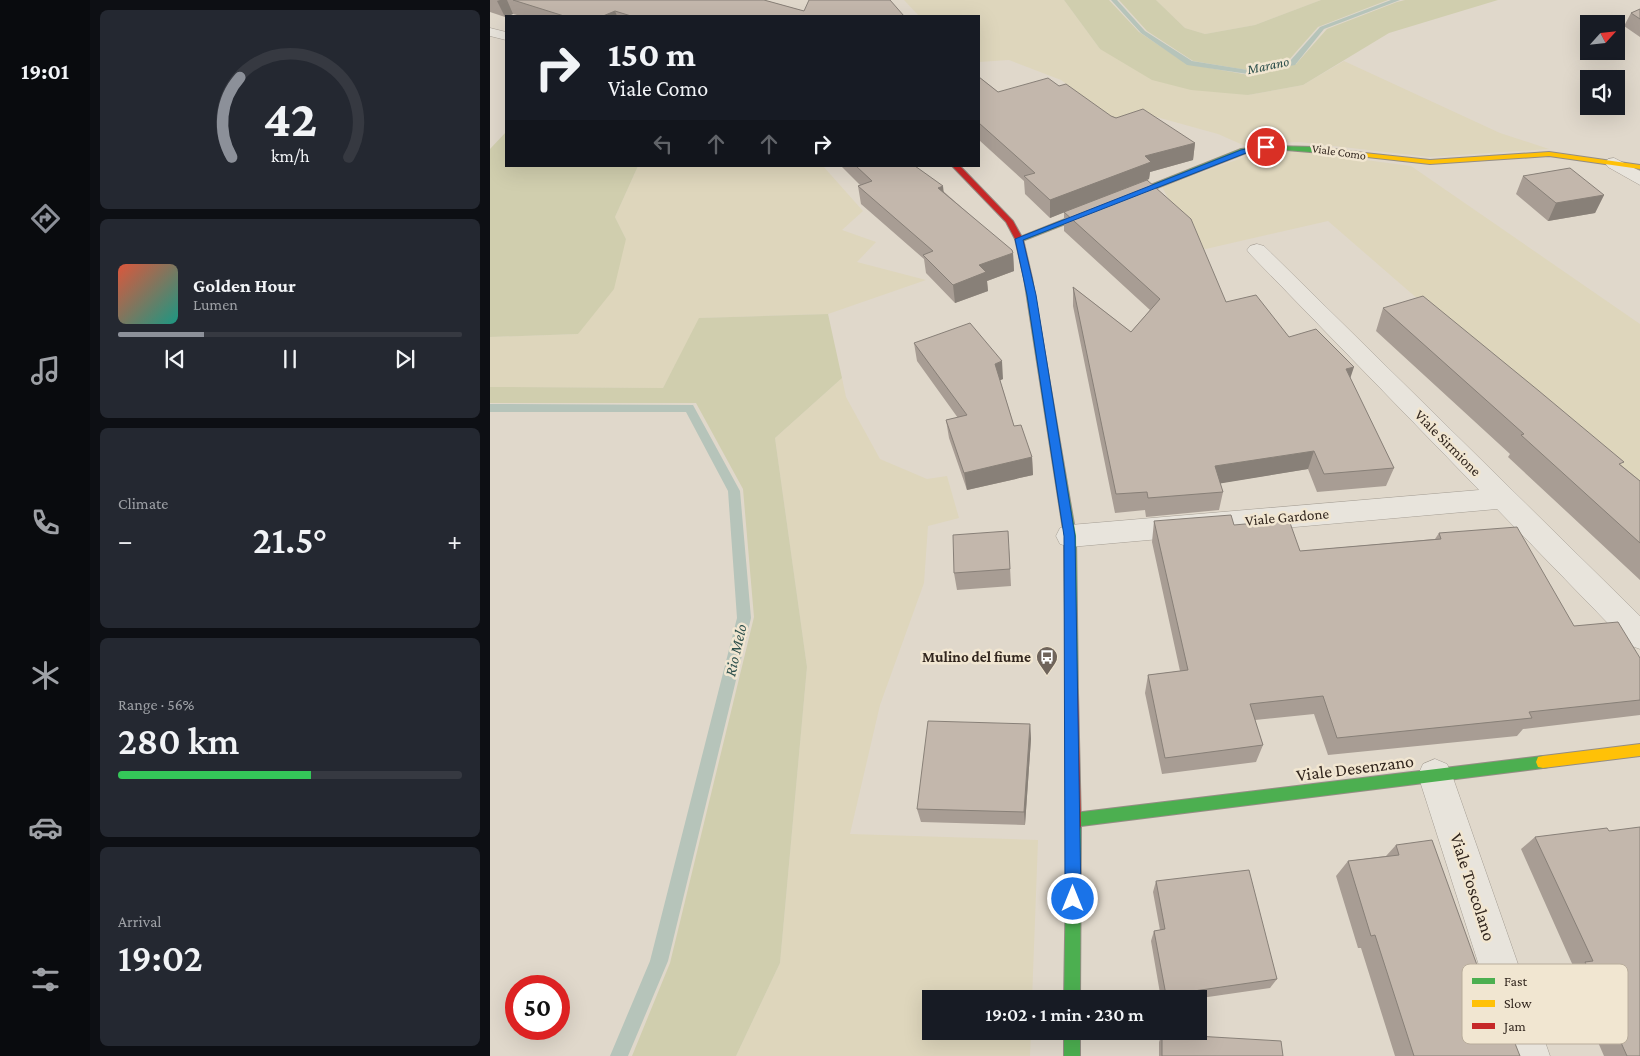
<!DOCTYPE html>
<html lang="en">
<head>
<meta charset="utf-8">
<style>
	body { margin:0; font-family:"Crimson Pro",serif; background:#242831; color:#f1f3f6; height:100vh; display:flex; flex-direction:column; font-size:19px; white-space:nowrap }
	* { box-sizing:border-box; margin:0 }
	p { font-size:16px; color:#9ea1a6 }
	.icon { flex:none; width:28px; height:28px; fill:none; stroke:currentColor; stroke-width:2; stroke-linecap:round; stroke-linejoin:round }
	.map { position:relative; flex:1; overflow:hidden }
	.side { display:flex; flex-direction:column; gap:10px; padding:10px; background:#0d0f14; width:400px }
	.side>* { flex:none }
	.banner { position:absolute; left:15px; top:15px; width:475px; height:152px; border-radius:0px; box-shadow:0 5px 20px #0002; background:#171b24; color:#f1f3f6; overflow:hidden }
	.needle { width:32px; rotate:63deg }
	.fabs { position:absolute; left:1090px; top:15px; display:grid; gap:10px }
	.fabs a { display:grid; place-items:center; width:45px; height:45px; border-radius:0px; background:#171b24; box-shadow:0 5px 20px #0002; font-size:25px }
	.speed { position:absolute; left:15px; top:975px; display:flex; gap:10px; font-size:25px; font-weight:700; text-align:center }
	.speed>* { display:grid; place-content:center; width:65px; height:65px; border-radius:50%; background:#171b24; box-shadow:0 5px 20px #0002; line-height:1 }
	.speed .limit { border:8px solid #d22; background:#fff; color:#111 }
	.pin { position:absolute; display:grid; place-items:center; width:42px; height:42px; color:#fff; margin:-21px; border:2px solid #fff; border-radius:50%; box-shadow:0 1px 5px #0007 }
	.me { position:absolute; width:55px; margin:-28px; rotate:0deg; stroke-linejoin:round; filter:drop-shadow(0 0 4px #0008) }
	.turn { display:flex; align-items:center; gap:18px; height:105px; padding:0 20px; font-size:22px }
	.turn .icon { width:65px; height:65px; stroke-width:2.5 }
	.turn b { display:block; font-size:35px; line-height:42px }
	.lanes { display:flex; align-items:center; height:48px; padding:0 20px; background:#0003; justify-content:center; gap:25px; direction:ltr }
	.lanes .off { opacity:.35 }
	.big { font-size:38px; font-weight:600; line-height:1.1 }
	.side .widget { flex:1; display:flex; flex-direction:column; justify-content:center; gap:8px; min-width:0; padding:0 18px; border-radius:8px; background:#242831 }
	.side .dial { align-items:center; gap:0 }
	.dial svg { height:130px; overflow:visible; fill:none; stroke:#363941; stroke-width:7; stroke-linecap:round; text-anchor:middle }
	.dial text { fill:#f1f3f6; stroke:none }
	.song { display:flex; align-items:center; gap:15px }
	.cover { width:60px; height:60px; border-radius:8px; background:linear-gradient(135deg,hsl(10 70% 55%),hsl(170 70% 35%)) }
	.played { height:5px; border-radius:2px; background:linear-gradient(90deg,#8c9099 25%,#363941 25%) }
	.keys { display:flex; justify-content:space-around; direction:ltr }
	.heat { display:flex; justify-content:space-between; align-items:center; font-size:28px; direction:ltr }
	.charge { height:8px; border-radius:4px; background:linear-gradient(90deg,#34c759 56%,#363941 0) }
	.trip { position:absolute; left:432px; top:990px; width:285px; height:50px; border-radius:0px; background:#171b24; box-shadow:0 5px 20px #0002; font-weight:600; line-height:50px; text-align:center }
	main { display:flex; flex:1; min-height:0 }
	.tabs { display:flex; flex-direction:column; width:90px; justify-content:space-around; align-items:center; background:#090b0e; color:#9ea1a6 }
	.tabs .icon { width:35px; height:35px }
	.tabs .active { color:#8c9099 }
	.tabs b { font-size:22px; color:#f1f3f6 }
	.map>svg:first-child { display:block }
</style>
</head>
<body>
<main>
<nav class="tabs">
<b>19:01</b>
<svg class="icon active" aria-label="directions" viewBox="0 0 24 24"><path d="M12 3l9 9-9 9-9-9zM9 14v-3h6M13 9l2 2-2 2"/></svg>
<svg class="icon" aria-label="music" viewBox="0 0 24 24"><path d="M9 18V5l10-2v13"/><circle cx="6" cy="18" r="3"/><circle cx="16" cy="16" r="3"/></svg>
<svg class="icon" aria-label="phone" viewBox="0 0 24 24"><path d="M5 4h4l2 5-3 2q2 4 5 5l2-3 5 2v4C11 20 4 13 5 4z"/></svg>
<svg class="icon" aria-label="climate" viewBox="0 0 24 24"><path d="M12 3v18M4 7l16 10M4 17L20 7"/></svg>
<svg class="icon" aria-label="car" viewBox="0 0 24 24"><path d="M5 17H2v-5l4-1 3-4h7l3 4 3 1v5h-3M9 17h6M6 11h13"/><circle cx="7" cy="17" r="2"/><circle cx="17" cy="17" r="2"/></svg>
<svg class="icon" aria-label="filters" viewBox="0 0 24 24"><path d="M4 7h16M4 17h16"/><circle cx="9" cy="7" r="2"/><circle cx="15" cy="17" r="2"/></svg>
</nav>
<section class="side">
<div class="widget dial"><svg viewBox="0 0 100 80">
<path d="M14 69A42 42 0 1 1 86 69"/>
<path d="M14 69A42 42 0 0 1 19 20" stroke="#8c9099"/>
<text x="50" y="56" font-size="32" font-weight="700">42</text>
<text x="50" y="72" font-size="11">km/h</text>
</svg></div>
<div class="widget">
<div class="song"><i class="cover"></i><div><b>Golden Hour</b><p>Lumen</p></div></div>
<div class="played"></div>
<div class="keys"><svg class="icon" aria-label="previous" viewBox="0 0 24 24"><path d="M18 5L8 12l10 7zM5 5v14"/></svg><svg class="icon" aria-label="pause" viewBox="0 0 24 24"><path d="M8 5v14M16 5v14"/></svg><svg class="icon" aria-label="next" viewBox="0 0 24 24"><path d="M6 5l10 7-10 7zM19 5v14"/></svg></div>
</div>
<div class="widget"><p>Climate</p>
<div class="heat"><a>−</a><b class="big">21.5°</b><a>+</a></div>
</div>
<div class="widget"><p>Range · 56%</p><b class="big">280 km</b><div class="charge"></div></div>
<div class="widget"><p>Arrival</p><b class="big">19:02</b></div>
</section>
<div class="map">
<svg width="1150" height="1056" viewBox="0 0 1150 1056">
	<rect width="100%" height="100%" fill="#e0d8cb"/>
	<!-- farmland -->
	<path fill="#ded6bc" d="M414 0H574L610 49 758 95 813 85 854 61 1010 133 1059 149 939 157 809 142 753 145 728 134 652 113 625 121 571 80 519 60 489 62V16H429Z
		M666 0H831L765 25 715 34 695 28Z
		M808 151 921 166 1150 324V492L838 221 707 251 672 187 760 155Z
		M148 166H333L373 211 352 230 386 242 367 262 436 280 338 314 210 318 173 388 0 387V337L88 334 136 239 125 217Z
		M352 378 356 397 390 459 437 479 457 476 469 518 438 526 434 583 390 705 360 834 548 840 542 999H441V1031H541L540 1056H246L290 963 317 667 285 438Z"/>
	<!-- green -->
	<path fill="#d0ceae" d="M574 0H619L649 32 697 64 759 75 806 64 837 29 907 2 915 0H1008L899 33 813 85 758 95 701 90 662 80 610 49Z
		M629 0H666L695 28 715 34 765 25 831 0H898L828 27 798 61 757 70 703 61 657 31Z
		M16 132V166H148L125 217 136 239 124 289 88 334 0 337V149Z
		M338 314 352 378 285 438 317 667 290 963 246 1056H142L180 963 264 617 253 489 206 403H0V387L173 388 209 318Z"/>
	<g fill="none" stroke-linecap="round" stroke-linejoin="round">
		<!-- stream -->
		<path fill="#b6c4ba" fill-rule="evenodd" d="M621 0H627L655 31 702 61 758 70 800 61 830 27 901 0H910L834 29 805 65 758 74 697 65 651 33Z
			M0 404 203 405 250 491 261 618 178 961 138 1056H120L160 961 247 618 238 491 196 412H0Z"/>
		<!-- street casing -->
		<g stroke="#a59e94" stroke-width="1">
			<path id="street" d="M0 28 16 32V40L0 36Z
				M1124 158 1150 171V185L1118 167 1115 163 1118 159Z
				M767 244 774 246 1150 616V649L1139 645 1007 509 580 547 570 544 566 536 570 528 580 525 989 490 760 254 757 250 760 246Z
				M945 759 957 764 962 775 1060 1056H1018L928 775 933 764Z"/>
		</g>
		<!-- fast casing -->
		<g stroke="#948d84" stroke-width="2">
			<path id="fast" d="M782 146 825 147 868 152 872 154 868 156 796 150 756 153 532 241 525 239 751 149Z
				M538 275 542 278 586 536 588 693 587 697 582 699 577 697 576 693 574 536 534 278Z
				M1053 756 1058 757 1060 762 1058 767 1053 768 591 826 590 999H574L577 820 579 815 584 813Z
				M574 1031H590V1056H574Z"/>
		</g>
		<!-- slow casing -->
		<g stroke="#948d84" stroke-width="2">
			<path id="slow" d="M865 152 940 160 1059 152 1150 165V169L1059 156 940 164 868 156H865Z
				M1150 744V756L1053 768 1048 767 1046 762 1048 757 1053 756Z"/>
		</g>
		<!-- jam casing -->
		<g stroke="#948d84" stroke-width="2">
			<path id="jam" d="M462 166H470L523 221 533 239 542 278 541 280H535L534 278 525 239 516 222Z
				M582 687 587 689 588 693 591 826 589 831 584 833 579 831 577 826 576 693 577 689Z"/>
		</g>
		<!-- street -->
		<use href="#street" fill="#e8e4dc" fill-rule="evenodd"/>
		<!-- fast -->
		<use href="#fast" fill="#4caf50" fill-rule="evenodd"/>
		<!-- slow -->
		<use href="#slow" fill="#ffc107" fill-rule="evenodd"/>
		<!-- jam -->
		<use href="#jam" fill="#c62828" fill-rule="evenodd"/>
	</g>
	<!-- wall -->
	<path fill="#a89d94" d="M0 0H274L314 11 414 16H31L23 14 15 17 0 12Z
		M1150 9V37L1134 26 1141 13Z
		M489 77 508 92 569 86 621 116 705 143 703 160 660 172 659 179 657 180 736 302 799 337 860 378 904 468 896 486 827 492 818 469 730 483 733 492 729 510 656 517 655 510 625 513 583 306V287L641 332 660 310 574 231V212L560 218 535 194 534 181 489 140Z
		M351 166H425L523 253 524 271 497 281 498 291 465 303 436 273 434 259 371 204 368 186 370 185Z
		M1033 176 1114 195 1105 213 1058 221 1026 194Z
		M893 308 1131 465 1150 481V580L1018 457 1020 454 886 331Z
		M424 343 513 379 510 380 524 426 542 457 543 475 477 490 459 438 456 420 468 418 427 361Z
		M664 521 744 525 810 551 945 539 949 533 1084 626 1150 658V715L1033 729 1027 736 838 755 824 714 765 720 773 745 766 762 672 774 655 693 658 675 690 671 662 542Z
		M519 548 521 586 467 590 464 573Z
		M540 724 541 739 535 825 431 822 427 809Z
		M1045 837 1150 1056H1114L1077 971 1084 968 1031 849Z
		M906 845 992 979 1030 1056H905L871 948H868L846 876 858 861 896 856Z
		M666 881 787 979 780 988 704 999H671L661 941 664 931 670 930 663 892Z
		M672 1034 793 1056H669V1042Z"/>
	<!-- shaded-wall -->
	<path fill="#888078" d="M10 0H17L23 14 15 17 7 1Z
		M125 11 127 16H113Z
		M705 143 703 160 660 172 659 179 560 218V200L655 156Z
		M453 186 455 204 448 188Z
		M1114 195 1105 213 1058 221 1066 203Z
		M523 253 524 271 497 281 498 291 465 303 463 285 489 265Z
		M512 361 513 379 506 382 505 364Z
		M864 367 858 385 856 369Z
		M824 451 818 469 721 485 725 466Z
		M542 457 543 475 477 490 474 473Z
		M540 724 541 739 535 825 534 812Z"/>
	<!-- building -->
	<path fill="#c3b7ac" stroke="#888078" d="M23 0H274L314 11 319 0H400L414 16H141L125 11 113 16H74Z
		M1150 9V19L1141 13Z
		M489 77 508 92 558 78 569 86 576 84 621 116 626 118 653 109 705 143 655 156 661 162 560 200 534 176 545 173 489 123Z
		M366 166H425L453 186 448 188 522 250 523 253 489 265 496 272 463 285 433 255 443 251 368 186 382 181Z
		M1080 168 1114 195 1066 203 1033 176Z
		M657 180 701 219 736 302 766 295 799 337 826 329 864 367 856 369 904 468 834 474 824 451 725 466 733 492 658 498 657 492 626 494 583 287 641 332 670 299 574 212Z
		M933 296 1049 391 1134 462 1129 464 1150 481V543L1031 435 1034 434 893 308Z
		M480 323 512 361 505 364 524 426 531 425 542 457 474 473 456 420 477 415 424 343Z
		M741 515 744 525 799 520 810 551 951 539 949 533 1027 527 1084 626 1128 622 1150 658V700L1039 712 1042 718 847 738 833 696 760 704 773 745 675 758 658 675 698 670 664 521Z
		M518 531 520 569 464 573 463 535Z
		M438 721 540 724 534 812 427 809Z
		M1150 827V1056H1137L1095 962 1103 961 1045 837 1117 828 1119 831Z
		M942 840 992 979 999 978 1030 1056H924L885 935 881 936 858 861 909 855 906 845Z
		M759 870 787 979 676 995 664 931 675 929 666 881Z
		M672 1034 791 1041 793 1056H672Z"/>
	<!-- route -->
	<path fill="#1a73e8" stroke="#114b97" d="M776 145 778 146V149L756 153 533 240 546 295 585 536 591 899 589 905 583 907 578 905 575 899 574 536 537 295 525 239 751 150Z"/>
	<!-- icons -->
	<defs>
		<g id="bus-pin" transform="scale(1.125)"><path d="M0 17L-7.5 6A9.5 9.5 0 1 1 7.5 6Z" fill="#6f645b" stroke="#f1e6d1"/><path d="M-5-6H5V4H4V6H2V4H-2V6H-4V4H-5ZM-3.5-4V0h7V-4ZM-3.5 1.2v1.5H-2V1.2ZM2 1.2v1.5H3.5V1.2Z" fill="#fff"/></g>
	</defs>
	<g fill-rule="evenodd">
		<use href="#bus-pin" x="557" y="657"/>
	</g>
	<g text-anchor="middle" stroke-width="5" stroke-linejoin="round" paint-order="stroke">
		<!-- far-street labels -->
		<g font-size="12" fill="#32261e" stroke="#f1e6d1">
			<text transform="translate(849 152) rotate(8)" y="4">Viale Como</text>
		</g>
		<!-- far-water labels -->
		<g font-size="14" font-style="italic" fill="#2e504c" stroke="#f1e6d1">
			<text transform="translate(778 65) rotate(-12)" y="5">Marano</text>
		</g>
		<!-- street labels -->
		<g font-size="15" fill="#32261e" stroke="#f1e6d1">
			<text transform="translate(958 443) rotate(45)" y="5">Viale Sirmione</text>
			<text transform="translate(797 517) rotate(-5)" y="5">Viale Gardone</text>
		</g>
		<!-- poi labels -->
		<g font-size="15" font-weight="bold" fill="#32261e" stroke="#f1e6d1" text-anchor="end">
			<text x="541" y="662">Mulino del fiume</text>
		</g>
		<!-- water labels -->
		<g font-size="16" font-style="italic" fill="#2e504c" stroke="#f1e6d1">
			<text transform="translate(245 650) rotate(-77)" y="6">Rio Melo</text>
		</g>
		<!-- near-street labels -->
		<g font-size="18" fill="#32261e" stroke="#f1e6d1">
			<text transform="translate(865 768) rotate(-7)" y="6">Viale Desenzano</text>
			<text transform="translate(983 887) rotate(72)" y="6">Viale Toscolano</text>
		</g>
	</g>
	<!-- legend -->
	<rect x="972" y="964" width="166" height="80" rx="8" fill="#f1e6d1" stroke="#b8ac9b" stroke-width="1"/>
	<rect x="982" y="978" width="23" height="6" fill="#4caf50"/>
	<rect x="982" y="1000" width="23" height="7" fill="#ffc107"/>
	<rect x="982" y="1023" width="23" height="6" fill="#c62828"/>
	<g font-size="14" fill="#32261e">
		<text x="1014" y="986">Fast</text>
		<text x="1014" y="1008">Slow</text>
		<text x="1014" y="1031">Jam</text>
	</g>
</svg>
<div class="fabs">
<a><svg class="needle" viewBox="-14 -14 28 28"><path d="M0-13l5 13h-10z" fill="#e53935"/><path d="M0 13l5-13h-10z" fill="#9ea1a6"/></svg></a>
<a><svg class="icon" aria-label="sound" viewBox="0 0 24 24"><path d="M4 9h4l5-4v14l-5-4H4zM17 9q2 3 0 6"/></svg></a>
</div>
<div class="speed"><div class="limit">50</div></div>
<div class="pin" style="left:776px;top:147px;background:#d93025"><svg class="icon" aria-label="arrive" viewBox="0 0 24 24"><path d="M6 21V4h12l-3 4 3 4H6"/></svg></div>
<svg class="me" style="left:583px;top:899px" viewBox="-20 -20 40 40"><circle r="17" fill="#1a73e8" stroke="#fff" stroke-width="3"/><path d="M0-11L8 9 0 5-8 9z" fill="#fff"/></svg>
<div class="trip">19:02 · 1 min · 230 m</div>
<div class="banner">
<div class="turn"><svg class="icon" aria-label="right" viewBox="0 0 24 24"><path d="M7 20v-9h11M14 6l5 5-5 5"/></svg><div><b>150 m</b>Viale Como</div></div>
<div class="lanes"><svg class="icon off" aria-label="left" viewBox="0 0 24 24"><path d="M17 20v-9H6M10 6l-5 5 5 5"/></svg><svg class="icon off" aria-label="ahead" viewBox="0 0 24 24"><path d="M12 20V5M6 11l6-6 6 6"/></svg><svg class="icon off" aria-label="ahead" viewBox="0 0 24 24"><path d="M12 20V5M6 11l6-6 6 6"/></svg><svg class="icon" aria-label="right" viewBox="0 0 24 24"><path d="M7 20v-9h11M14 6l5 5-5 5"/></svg></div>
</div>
</div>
</main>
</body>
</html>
